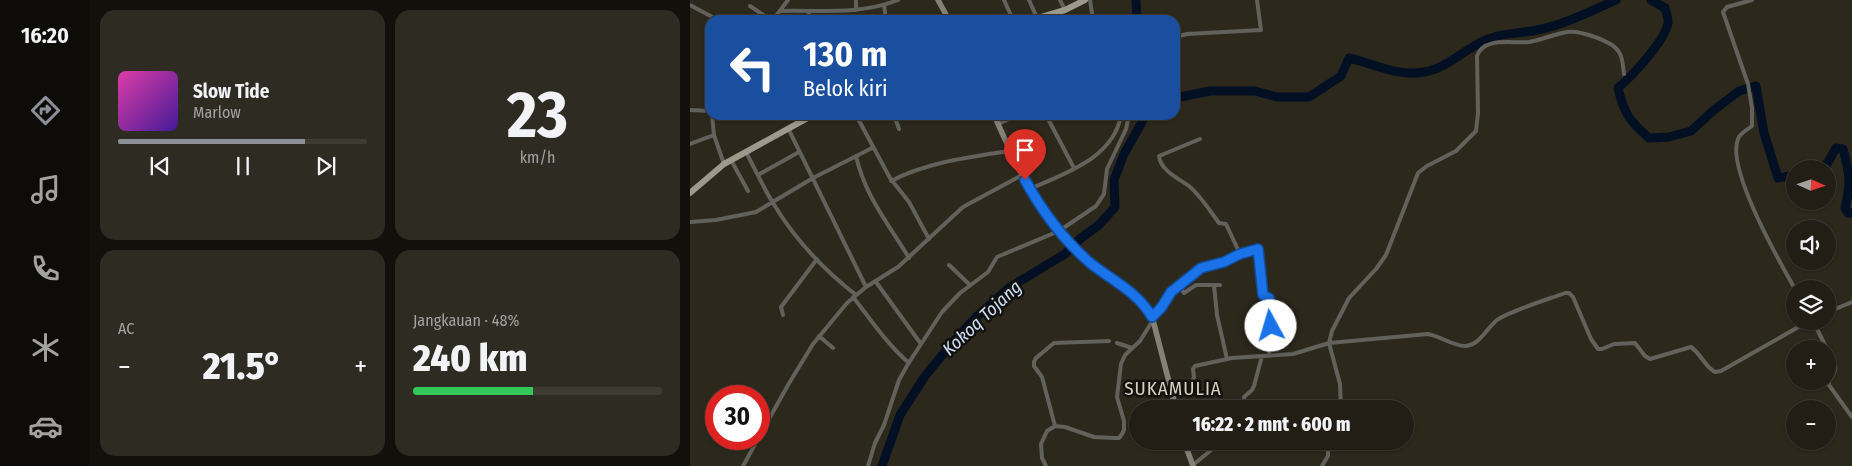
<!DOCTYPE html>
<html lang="id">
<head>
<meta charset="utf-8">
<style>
	body { margin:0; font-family:"Fira Sans Condensed",sans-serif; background:#2e2b22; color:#f1f3f6; height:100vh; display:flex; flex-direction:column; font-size:19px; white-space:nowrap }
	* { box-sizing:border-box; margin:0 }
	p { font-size:16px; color:#a2a2a0 }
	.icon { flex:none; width:28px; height:28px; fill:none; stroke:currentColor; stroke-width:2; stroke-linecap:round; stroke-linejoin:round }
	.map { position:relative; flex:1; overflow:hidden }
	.sheet { display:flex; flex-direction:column; gap:10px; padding:10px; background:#13100c; width:600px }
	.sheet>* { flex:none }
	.banner { position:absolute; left:15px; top:15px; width:475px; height:105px; border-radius:15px; box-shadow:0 1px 4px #0004,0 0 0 1px #3f3c34; background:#1a4fa0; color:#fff; overflow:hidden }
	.needle { width:32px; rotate:93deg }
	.buttons { position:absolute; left:1096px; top:160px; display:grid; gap:10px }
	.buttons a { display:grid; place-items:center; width:50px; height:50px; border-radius:50%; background:#221e15; box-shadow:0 1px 4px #0004,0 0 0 1px #3f3c34; font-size:25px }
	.speed { position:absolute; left:15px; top:385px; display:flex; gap:10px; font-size:25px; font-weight:700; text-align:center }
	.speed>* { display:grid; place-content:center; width:65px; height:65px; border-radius:50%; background:#221e15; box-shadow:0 1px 4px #0004,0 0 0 1px #3f3c34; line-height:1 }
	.speed .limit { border:8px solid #d22; background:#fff; color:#111 }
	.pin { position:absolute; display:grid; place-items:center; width:42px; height:42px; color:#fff; margin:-51px -21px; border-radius:50% 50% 50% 0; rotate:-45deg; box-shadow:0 0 5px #0007 }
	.pin .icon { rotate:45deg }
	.me { position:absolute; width:55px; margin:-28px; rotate:354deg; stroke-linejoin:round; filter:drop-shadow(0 0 4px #0008) }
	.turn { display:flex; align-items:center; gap:18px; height:105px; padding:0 15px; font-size:22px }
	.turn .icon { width:65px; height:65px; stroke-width:2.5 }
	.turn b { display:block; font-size:35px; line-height:42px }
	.big { font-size:38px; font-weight:800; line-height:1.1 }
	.sheet .card { flex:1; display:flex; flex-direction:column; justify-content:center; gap:8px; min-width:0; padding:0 18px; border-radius:15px; background:#2e2b22 }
	.sheet .dial { align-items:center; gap:0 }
	.dial b { font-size:65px; line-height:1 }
	.song { display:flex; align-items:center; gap:15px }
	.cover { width:60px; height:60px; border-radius:8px; background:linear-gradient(135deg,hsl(320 70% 55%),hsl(260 70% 35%)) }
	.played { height:5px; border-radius:2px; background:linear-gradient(90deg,#8c9099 75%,#3f3c34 75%) }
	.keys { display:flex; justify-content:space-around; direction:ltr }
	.heat { display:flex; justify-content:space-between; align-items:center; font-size:28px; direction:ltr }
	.charge { height:8px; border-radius:4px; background:linear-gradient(90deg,#34c759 48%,#3f3c34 0) }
	.sheet .tiles { flex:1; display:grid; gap:10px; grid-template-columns:repeat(2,1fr) }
	.trip { position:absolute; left:439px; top:400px; width:285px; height:50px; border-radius:25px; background:#221e15; box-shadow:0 1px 4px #0004,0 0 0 1px #3f3c34; font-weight:800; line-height:50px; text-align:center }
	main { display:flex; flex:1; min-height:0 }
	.menu { display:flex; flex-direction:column; width:90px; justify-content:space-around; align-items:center; background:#0e0c08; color:#a2a2a0 }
	.menu .icon { width:35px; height:35px }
	.menu .current { color:#8c9099 }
	.menu b { font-size:22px; color:#f1f3f6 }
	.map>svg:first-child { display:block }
</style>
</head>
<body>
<main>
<nav class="menu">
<b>16:20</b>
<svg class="icon current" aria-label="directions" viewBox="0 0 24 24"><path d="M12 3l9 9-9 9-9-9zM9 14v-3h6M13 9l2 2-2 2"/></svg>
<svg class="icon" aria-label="music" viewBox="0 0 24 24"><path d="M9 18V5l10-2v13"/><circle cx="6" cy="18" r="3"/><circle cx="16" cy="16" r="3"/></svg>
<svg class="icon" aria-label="phone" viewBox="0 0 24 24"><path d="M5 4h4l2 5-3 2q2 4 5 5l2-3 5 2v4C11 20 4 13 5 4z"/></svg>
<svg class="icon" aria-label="climate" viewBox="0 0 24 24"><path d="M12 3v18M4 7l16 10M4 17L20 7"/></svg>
<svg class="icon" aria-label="car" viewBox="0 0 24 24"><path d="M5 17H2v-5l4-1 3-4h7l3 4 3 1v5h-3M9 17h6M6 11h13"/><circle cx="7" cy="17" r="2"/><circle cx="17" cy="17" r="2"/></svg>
</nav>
<section class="sheet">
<div class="tiles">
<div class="card">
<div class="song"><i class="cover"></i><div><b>Slow Tide</b><p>Marlow</p></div></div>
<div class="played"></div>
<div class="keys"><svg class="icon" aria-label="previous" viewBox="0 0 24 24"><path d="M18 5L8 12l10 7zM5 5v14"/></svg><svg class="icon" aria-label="pause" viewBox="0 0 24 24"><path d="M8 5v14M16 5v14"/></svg><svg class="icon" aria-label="next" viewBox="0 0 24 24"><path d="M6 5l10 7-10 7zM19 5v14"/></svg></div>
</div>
<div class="card dial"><b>23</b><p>km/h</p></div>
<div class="card"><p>AC</p>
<div class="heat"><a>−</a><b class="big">21.5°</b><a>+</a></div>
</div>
<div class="card"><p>Jangkauan · 48%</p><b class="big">240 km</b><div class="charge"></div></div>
</div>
</section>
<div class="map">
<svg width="1162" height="466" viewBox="0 0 1162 466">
	<rect width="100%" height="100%" fill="#2d281c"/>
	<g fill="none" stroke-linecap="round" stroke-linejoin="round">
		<!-- river -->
		<path stroke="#030f22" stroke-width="9" d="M446 0 447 20
			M961 0 975 8C976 13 979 19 978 23 975 41 942 76 928 88 934 113 939 121 959 138L979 137 1001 131 1024 110 1049 91 1066 86 1074 133 1088 178 1105 175
			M485 98 520 91H565L587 97H619L651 76 659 58C685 64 707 77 734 72 758 68 775 48 798 39 814 32 830 34 847 30 874 25 901 11 926 0
			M1122 169 1137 164 1146 148 1153 149C1160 174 1161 183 1155 208L1158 213H1162
			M192 466 210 415 235 376 264 341 286 317 320 287 375 254 391 238 409 225 425 207 424 180 434 154 452 122V115"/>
		<!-- street -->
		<path stroke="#63615b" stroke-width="4" d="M166 0V10
			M314 0 323 20
			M339 0 347 18
			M370 0 375 10
			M400 0 403 20
			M1062 0 1037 7 1033 12 1058 84 1062 108V126C1057 130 1050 133 1048 139 1036 169 1089 261 1105 289
			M0 5 28 20
			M194 5 196 20
			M60 6 81 20
			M90 11C129 10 171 15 208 0
			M118 11 121 20
			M83 20 98 0
			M485 37 497 34 571 30 567 0
			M0 110 20 111
			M22 115 24 135 34 164
			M166 115 200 178 219 202 239 239
			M204 115 209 129
			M356 115 384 168
			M308 124 328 115
			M98 128 176 287
			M510 139 469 156C470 170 489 179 499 186 511 196 520 211 529 223L536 224 550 254 568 249 573 295 579 298 576 320 571 318
			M0 144 24 135
			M56 152C65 169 73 187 83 203 104 238 134 270 166 295
			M166 156C175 196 198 223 219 258
			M323 158 350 142
			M41 160 58 191
			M68 175 109 152
			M201 181C237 162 280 157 319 151
			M340 189C375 173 424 158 431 115
			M0 222 26 220 66 212 123 178 182 148
			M259 265 280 285
			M186 282 231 344
			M530 285H524L527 315 537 359
			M489 286 494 293 506 285H524
			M163 297C181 320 197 344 219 363
			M1138 312 1162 302
			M93 315 91 307 127 259
			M462 317 471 308 481 293 511 268 534 262 550 254
			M576 320 581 321 579 356
			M1123 321 1137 349
			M129 336 143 348
			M427 343 442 348
			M1138 350C1145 364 1150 367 1139 381V385L1162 417
			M481 388 502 382 504 377 503 369 505 366 542 358 603 354 639 343 738 334C750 336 763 346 775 346 790 345 796 329 807 320 819 311 859 299 875 293H879L883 297 901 339 908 349H912L924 344 945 343 955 356 960 359 1001 347C1011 354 1015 367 1025 372L1031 371 1119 321
			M530 409 537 406
			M554 409V397L562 390 564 386 572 356
			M651 409 650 384 639 343 642 331 659 298 686 269 696 255 728 173 737 166 766 151 786 131 788 113 787 56C794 36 823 44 839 42 852 40 864 34 877 32 889 30 923 41 929 52 933 58 933 67 934 74
			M365 426 352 377 344 366V362L346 358 364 343 419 341
			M69 437 98 385 123 344 157 303 176 287 208 267 273 207 332 175
			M631 441 638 446
			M503 465 532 441
			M53 466 68 439
			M178 466 185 443 194 425 209 380 218 364 252 312 270 293 298 272 307 257 369 231 406 206 414 194 417 169 436 129 439 115
			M356 466 352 458 351 444 357 431 365 426 375 427 404 437 425 438H429L432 434 434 430V421L427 397 431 364 435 355 450 341 463 320
			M632 466 638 456V447L641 441"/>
		<!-- secondary -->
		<path stroke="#848177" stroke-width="5.5" d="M248 0 259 20
			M304 115C323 157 341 200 372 235 384 248 397 261 411 271 431 285 454 296 463 320L486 409
			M494 441 503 466"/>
		<!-- primary -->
		<path stroke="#9d998d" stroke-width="6" d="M341 20 375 10 395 0
			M0 193 34 164 123 115"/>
	</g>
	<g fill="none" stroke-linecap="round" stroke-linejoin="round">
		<!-- route casing -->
		<g stroke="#114b97" stroke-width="12">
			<path id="route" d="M335 180C352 211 373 239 399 262 421 280 447 291 462 317L471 308 481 292 511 268 534 262 550 254 568 249 573 295 579 298 576 320 581 321V326"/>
		</g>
		<!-- route -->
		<use href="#route" stroke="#1a73e8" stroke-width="9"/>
	</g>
	<g text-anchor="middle" stroke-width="5" stroke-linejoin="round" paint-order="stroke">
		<!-- water labels -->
		<g font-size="18" font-style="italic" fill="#cce1fd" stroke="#13110c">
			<text transform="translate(292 318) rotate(-43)" y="6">Kokoq Tojang</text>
		</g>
		<!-- quarter labels -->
		<g font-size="19" letter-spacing="1" fill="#d7d1c2" stroke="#13110c">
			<text x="483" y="395">SUKAMULIA</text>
		</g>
	</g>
</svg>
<div class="buttons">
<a><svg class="needle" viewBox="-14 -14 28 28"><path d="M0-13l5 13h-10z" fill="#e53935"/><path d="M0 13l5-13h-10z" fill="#a2a2a0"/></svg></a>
<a><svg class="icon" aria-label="sound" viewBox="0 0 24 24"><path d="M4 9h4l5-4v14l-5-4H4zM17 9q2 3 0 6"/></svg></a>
<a><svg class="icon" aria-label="layers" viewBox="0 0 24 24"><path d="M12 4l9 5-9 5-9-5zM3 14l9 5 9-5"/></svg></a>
<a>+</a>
<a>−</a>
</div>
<div class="speed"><div class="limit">30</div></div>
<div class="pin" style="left:335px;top:180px;background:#d93025"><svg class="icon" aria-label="arrive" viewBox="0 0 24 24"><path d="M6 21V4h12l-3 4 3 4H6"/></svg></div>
<svg class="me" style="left:581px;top:326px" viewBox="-20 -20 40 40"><circle r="19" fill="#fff"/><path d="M0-13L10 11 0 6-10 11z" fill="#1a73e8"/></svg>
<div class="trip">16:22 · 2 mnt · 600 m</div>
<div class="banner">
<div class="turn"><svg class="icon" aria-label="left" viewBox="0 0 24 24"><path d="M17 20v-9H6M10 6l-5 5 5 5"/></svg><div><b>130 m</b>Belok kiri</div></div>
</div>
</div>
</main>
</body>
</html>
